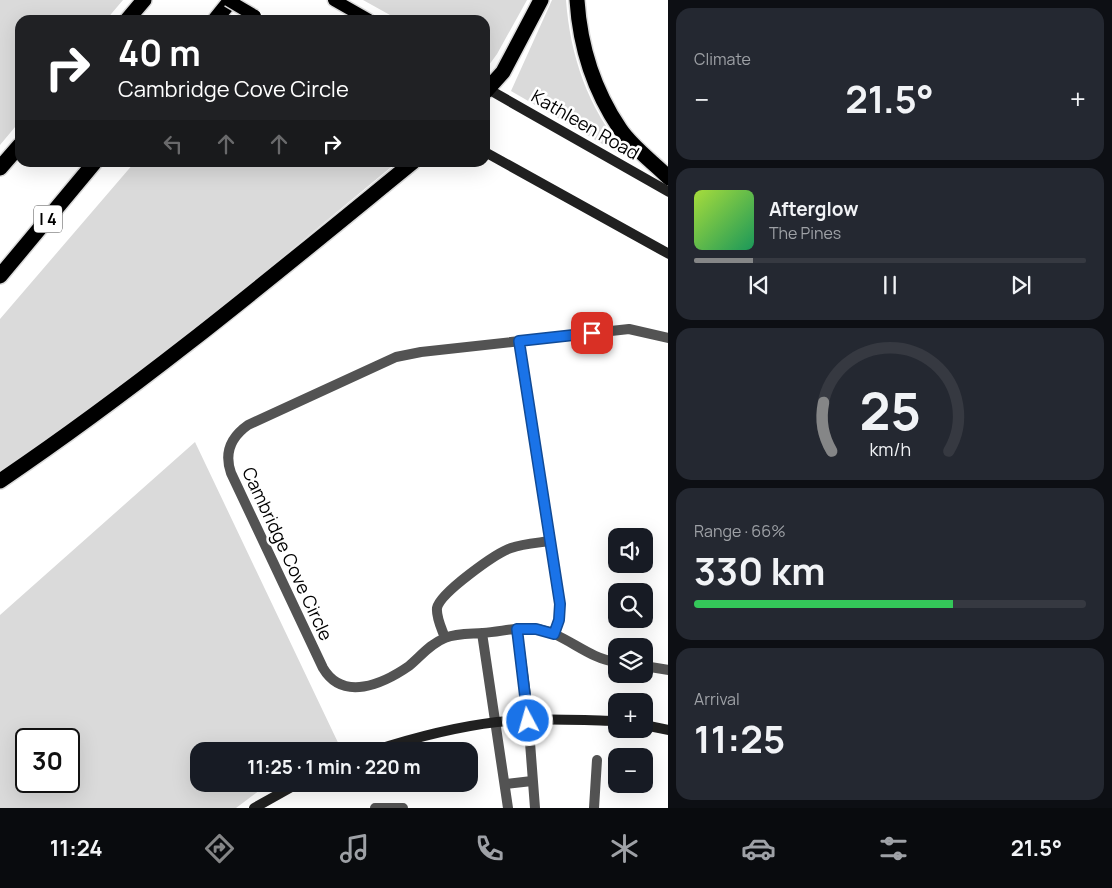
<!DOCTYPE html>
<html lang="en">
<head>
<meta charset="utf-8">
<style>
	body { margin:0; font-family:Manrope,sans-serif; background:#242831; color:#f1f3f6; height:100vh; display:flex; flex-direction:column; font-size:19px; white-space:nowrap }
	* { box-sizing:border-box; margin:0 }
	p { font-size:16px; color:#9ea1a6 }
	.icon { flex:none; width:28px; height:28px; fill:none; stroke:currentColor; stroke-width:2; stroke-linecap:round; stroke-linejoin:round }
	.map { position:relative; flex:1; overflow:hidden }
	.details { display:flex; flex-direction:column; gap:8px; padding:8px; background:#0d0f14; width:444px }
	.details>* { flex:none }
	.top-card { position:absolute; left:15px; top:15px; width:475px; height:152px; border-radius:15px; box-shadow:0 5px 20px #0002; background:#202124; color:#fff; overflow:hidden }
	.fabs { position:absolute; left:608px; top:528px; display:grid; gap:10px }
	.fabs a { display:grid; place-items:center; width:45px; height:45px; border-radius:10px; background:#171b24; box-shadow:0 5px 20px #0002; font-size:25px }
	.speed { position:absolute; left:15px; top:728px; display:flex; gap:10px; font-size:25px; font-weight:700; text-align:center }
	.speed>* { display:grid; place-content:center; width:65px; height:65px; border-radius:50%; background:#171b24; box-shadow:0 5px 20px #0002; line-height:1 }
	.speed .limit { border:2px solid #111; border-radius:8px; background:#fff; color:#111 }
	.pin { position:absolute; display:grid; place-items:center; width:42px; height:42px; color:#fff; margin:-21px; border-radius:10px; box-shadow:0 2px 8px #0006 }
	.me { position:absolute; width:55px; margin:-28px; rotate:354deg; stroke-linejoin:round; filter:drop-shadow(0 0 4px #0008) }
	.turn { display:flex; align-items:center; gap:18px; height:105px; padding:0 20px; font-size:22px }
	.turn .icon { width:65px; height:65px; stroke-width:2.5 }
	.turn b { display:block; font-size:35px; line-height:42px }
	.lanes { display:flex; align-items:center; height:48px; padding:0 20px; background:#0003; justify-content:center; gap:25px; direction:ltr }
	.lanes .off { opacity:.35 }
	.big { font-size:38px; font-weight:700; line-height:1.1 }
	.details .card { flex:1; display:flex; flex-direction:column; justify-content:center; gap:8px; min-width:0; padding:0 18px; border-radius:15px; background:#242831 }
	.details .dial { align-items:center; gap:0 }
	.dial svg { height:130px; overflow:visible; fill:none; stroke:#363941; stroke-width:7; stroke-linecap:round; text-anchor:middle }
	.dial text { fill:#f1f3f6; stroke:none }
	.song { display:flex; align-items:center; gap:15px }
	.cover { width:60px; height:60px; border-radius:8px; background:linear-gradient(135deg,hsl(80 70% 55%),hsl(150 70% 35%)) }
	.played { height:5px; border-radius:2px; background:linear-gradient(90deg,#858687 15%,#363941 15%) }
	.keys { display:flex; justify-content:space-around; direction:ltr }
	.heat { display:flex; justify-content:space-between; align-items:center; font-size:28px; direction:ltr }
	.charge { height:8px; border-radius:4px; background:linear-gradient(90deg,#34c759 66%,#363941 0) }
	.trip { position:absolute; left:190px; top:742px; width:288px; height:50px; border-radius:15px; background:#171b24; box-shadow:0 5px 20px #0002; font-weight:700; line-height:50px; text-align:center }
	.dock { display:flex; height:80px; justify-content:space-around; align-items:center; background:#090b0e; color:#9ea1a6 }
	.dock .icon { width:35px; height:35px }
	.dock .on { color:#858687 }
	.dock b { font-size:22px; color:#f1f3f6 }
	main { display:flex; flex:1; min-height:0 }
	.map>svg:first-child { display:block }
</style>
</head>
<body>
<main>
<div class="map">
<svg width="669" height="808" viewBox="0 0 669 808">
	<rect width="100%" height="100%" fill="#fff"/>
	<!-- green -->
	<path fill="#dadada" fill-rule="evenodd" d="M0 0H123L106 20H20V121L0 145Z
		M363 0H527L497 54 486 69 485 20H399Z
		M552 0H566C570 55 588 109 625 151L623 156 511 91Z
		M134 163H396L138 377 0 477V319Z
		M195 442 342 751H199V784H268L236 808H0V615ZM26 739H69V781H26Z"/>
	<g fill="none" stroke-linecap="round" stroke-linejoin="round">
		<!-- primary casing -->
		<g stroke="#dbdbdb" stroke-width="15">
			<path id="primary" d="M334 0 369 20"/>
		</g>
		<!-- highway casing -->
		<g stroke="#dbdbdb" stroke-width="18">
			<path id="highway" d="M577 0C580 47 593 89 620 129 632 147 653 162 669 178
				M127 20 144 0
				M215 20 231 0
				M485 92 503 72 541 0
				M0 168 20 145
				M0 276 95 162
				M0 481C145 383 278 272 413 162"/>
		</g>
		<!-- lane -->
		<path stroke="#535353" stroke-width="10" d="M505 784 532 781"/>
		<!-- street -->
		<path stroke="#535353" stroke-width="10" d="M519 341 560 604 559 620 554 634
			M517 629 527 703 535 808
			M482 633 508 808
			M445 638C442 629 436 618 437 608 440 593 496 553 511 548 523 544 537 543 550 541
			M616 662C593 659 575 643 554 634 545 630 534 628 524 628 510 629 496 632 483 633 470 634 457 633 445 638 430 644 421 656 409 666 383 684 343 702 323 668L231 473C224 453 231 437 248 425L396 357 421 352 629 329 669 338
			M644 666 669 670
			M375 808H403
			M594 808 597 760"/>
		<!-- secondary -->
		<path stroke="#202020" stroke-width="10" d="M488 89 669 192
			M485 152 669 254
			M644 725 669 730
			M373 751C413 738 455 727 497 722 536 718 577 720 616 721
			M254 808 297 784"/>
		<!-- primary -->
		<use href="#primary" stroke="#000" stroke-width="12"/>
		<!-- highway -->
		<use href="#highway" stroke="#000" stroke-width="15"/>
		<!-- primary-bridge casing -->
		<g stroke="#dbdbdb" stroke-width="15" stroke-linecap="butt">
			<path id="primary-bridge" d="M228 0 255 16"/>
		</g>
		<!-- primary-bridge -->
		<use href="#primary-bridge" stroke="#000" stroke-width="12"/>
	</g>
	<g fill="none" stroke-linecap="round" stroke-linejoin="round">
		<!-- route casing -->
		<g stroke="#114b97" stroke-width="12">
			<path id="route" d="M528 721 517 629H536L554 634 559 620 560 604 519 341 592 333"/>
		</g>
		<!-- route -->
		<use href="#route" stroke="#1a73e8" stroke-width="9"/>
	</g>
	<g text-anchor="middle" stroke-width="5" stroke-linejoin="round" paint-order="stroke">
		<!-- shield labels -->
		<rect fill="#fff" stroke="#4c4c4c" stroke-width="1" x="34" y="205.5" width="28" height="27" rx="4"/>
		<g font-size="16" font-weight="bold" fill="#000">
			<text x="48" y="225">I 4</text>
		</g>
		<!-- street labels -->
		<g font-size="18" fill="#000" stroke="#fff">
			<text transform="translate(585 125) rotate(30)" y="6">Kathleen Road</text>
			<text transform="translate(287 554) rotate(65)" y="6">Cambridge Cove Circle</text>
		</g>
	</g>
</svg>
<div class="fabs">
<a><svg class="icon" aria-label="sound" viewBox="0 0 24 24"><path d="M4 9h4l5-4v14l-5-4H4zM17 9q2 3 0 6"/></svg></a>
<a><svg class="icon" aria-label="search" viewBox="0 0 24 24"><circle cx="10" cy="10" r="6"/><path d="M15 15l6 6"/></svg></a>
<a><svg class="icon" aria-label="layers" viewBox="0 0 24 24"><path d="M12 4l9 5-9 5-9-5zM3 14l9 5 9-5"/></svg></a>
<a>+</a>
<a>−</a>
</div>
<div class="speed"><div class="limit">30</div></div>
<div class="pin" style="left:592px;top:333px;background:#d93025"><svg class="icon" aria-label="arrive" viewBox="0 0 24 24"><path d="M6 21V4h12l-3 4 3 4H6"/></svg></div>
<svg class="me" style="left:528px;top:721px" viewBox="-20 -20 40 40"><circle r="17" fill="#1a73e8" stroke="#fff" stroke-width="3"/><path d="M0-11L8 9 0 5-8 9z" fill="#fff"/></svg>
<div class="trip">11:25 · 1 min · 220 m</div>
<div class="top-card">
<div class="turn"><svg class="icon" aria-label="right" viewBox="0 0 24 24"><path d="M7 20v-9h11M14 6l5 5-5 5"/></svg><div><b>40 m</b>Cambridge Cove Circle</div></div>
<div class="lanes"><svg class="icon off" aria-label="left" viewBox="0 0 24 24"><path d="M17 20v-9H6M10 6l-5 5 5 5"/></svg><svg class="icon off" aria-label="ahead" viewBox="0 0 24 24"><path d="M12 20V5M6 11l6-6 6 6"/></svg><svg class="icon off" aria-label="ahead" viewBox="0 0 24 24"><path d="M12 20V5M6 11l6-6 6 6"/></svg><svg class="icon" aria-label="right" viewBox="0 0 24 24"><path d="M7 20v-9h11M14 6l5 5-5 5"/></svg></div>
</div>
</div>
<section class="details">
<div class="card"><p>Climate</p>
<div class="heat"><a>−</a><b class="big">21.5°</b><a>+</a></div>
</div>
<div class="card">
<div class="song"><i class="cover"></i><div><b>Afterglow</b><p>The Pines</p></div></div>
<div class="played"></div>
<div class="keys"><svg class="icon" aria-label="previous" viewBox="0 0 24 24"><path d="M18 5L8 12l10 7zM5 5v14"/></svg><svg class="icon" aria-label="pause" viewBox="0 0 24 24"><path d="M8 5v14M16 5v14"/></svg><svg class="icon" aria-label="next" viewBox="0 0 24 24"><path d="M6 5l10 7-10 7zM19 5v14"/></svg></div>
</div>
<div class="card dial"><svg viewBox="0 0 100 80">
<path d="M14 69A42 42 0 1 1 86 69"/>
<path d="M14 69A42 42 0 0 1 9 39" stroke="#858687"/>
<text x="50" y="56" font-size="32" font-weight="700">25</text>
<text x="50" y="72" font-size="11">km/h</text>
</svg></div>
<div class="card"><p>Range · 66%</p><b class="big">330 km</b><div class="charge"></div></div>
<div class="card"><p>Arrival</p><b class="big">11:25</b></div>
</section>
</main>
<nav class="dock">
<b>11:24</b>
<svg class="icon on" aria-label="directions" viewBox="0 0 24 24"><path d="M12 3l9 9-9 9-9-9zM9 14v-3h6M13 9l2 2-2 2"/></svg>
<svg class="icon" aria-label="music" viewBox="0 0 24 24"><path d="M9 18V5l10-2v13"/><circle cx="6" cy="18" r="3"/><circle cx="16" cy="16" r="3"/></svg>
<svg class="icon" aria-label="phone" viewBox="0 0 24 24"><path d="M5 4h4l2 5-3 2q2 4 5 5l2-3 5 2v4C11 20 4 13 5 4z"/></svg>
<svg class="icon" aria-label="climate" viewBox="0 0 24 24"><path d="M12 3v18M4 7l16 10M4 17L20 7"/></svg>
<svg class="icon" aria-label="car" viewBox="0 0 24 24"><path d="M5 17H2v-5l4-1 3-4h7l3 4 3 1v5h-3M9 17h6M6 11h13"/><circle cx="7" cy="17" r="2"/><circle cx="17" cy="17" r="2"/></svg>
<svg class="icon" aria-label="filters" viewBox="0 0 24 24"><path d="M4 7h16M4 17h16"/><circle cx="9" cy="7" r="2"/><circle cx="15" cy="17" r="2"/></svg>
<b>21.5°</b>
</nav>
</body>
</html>
